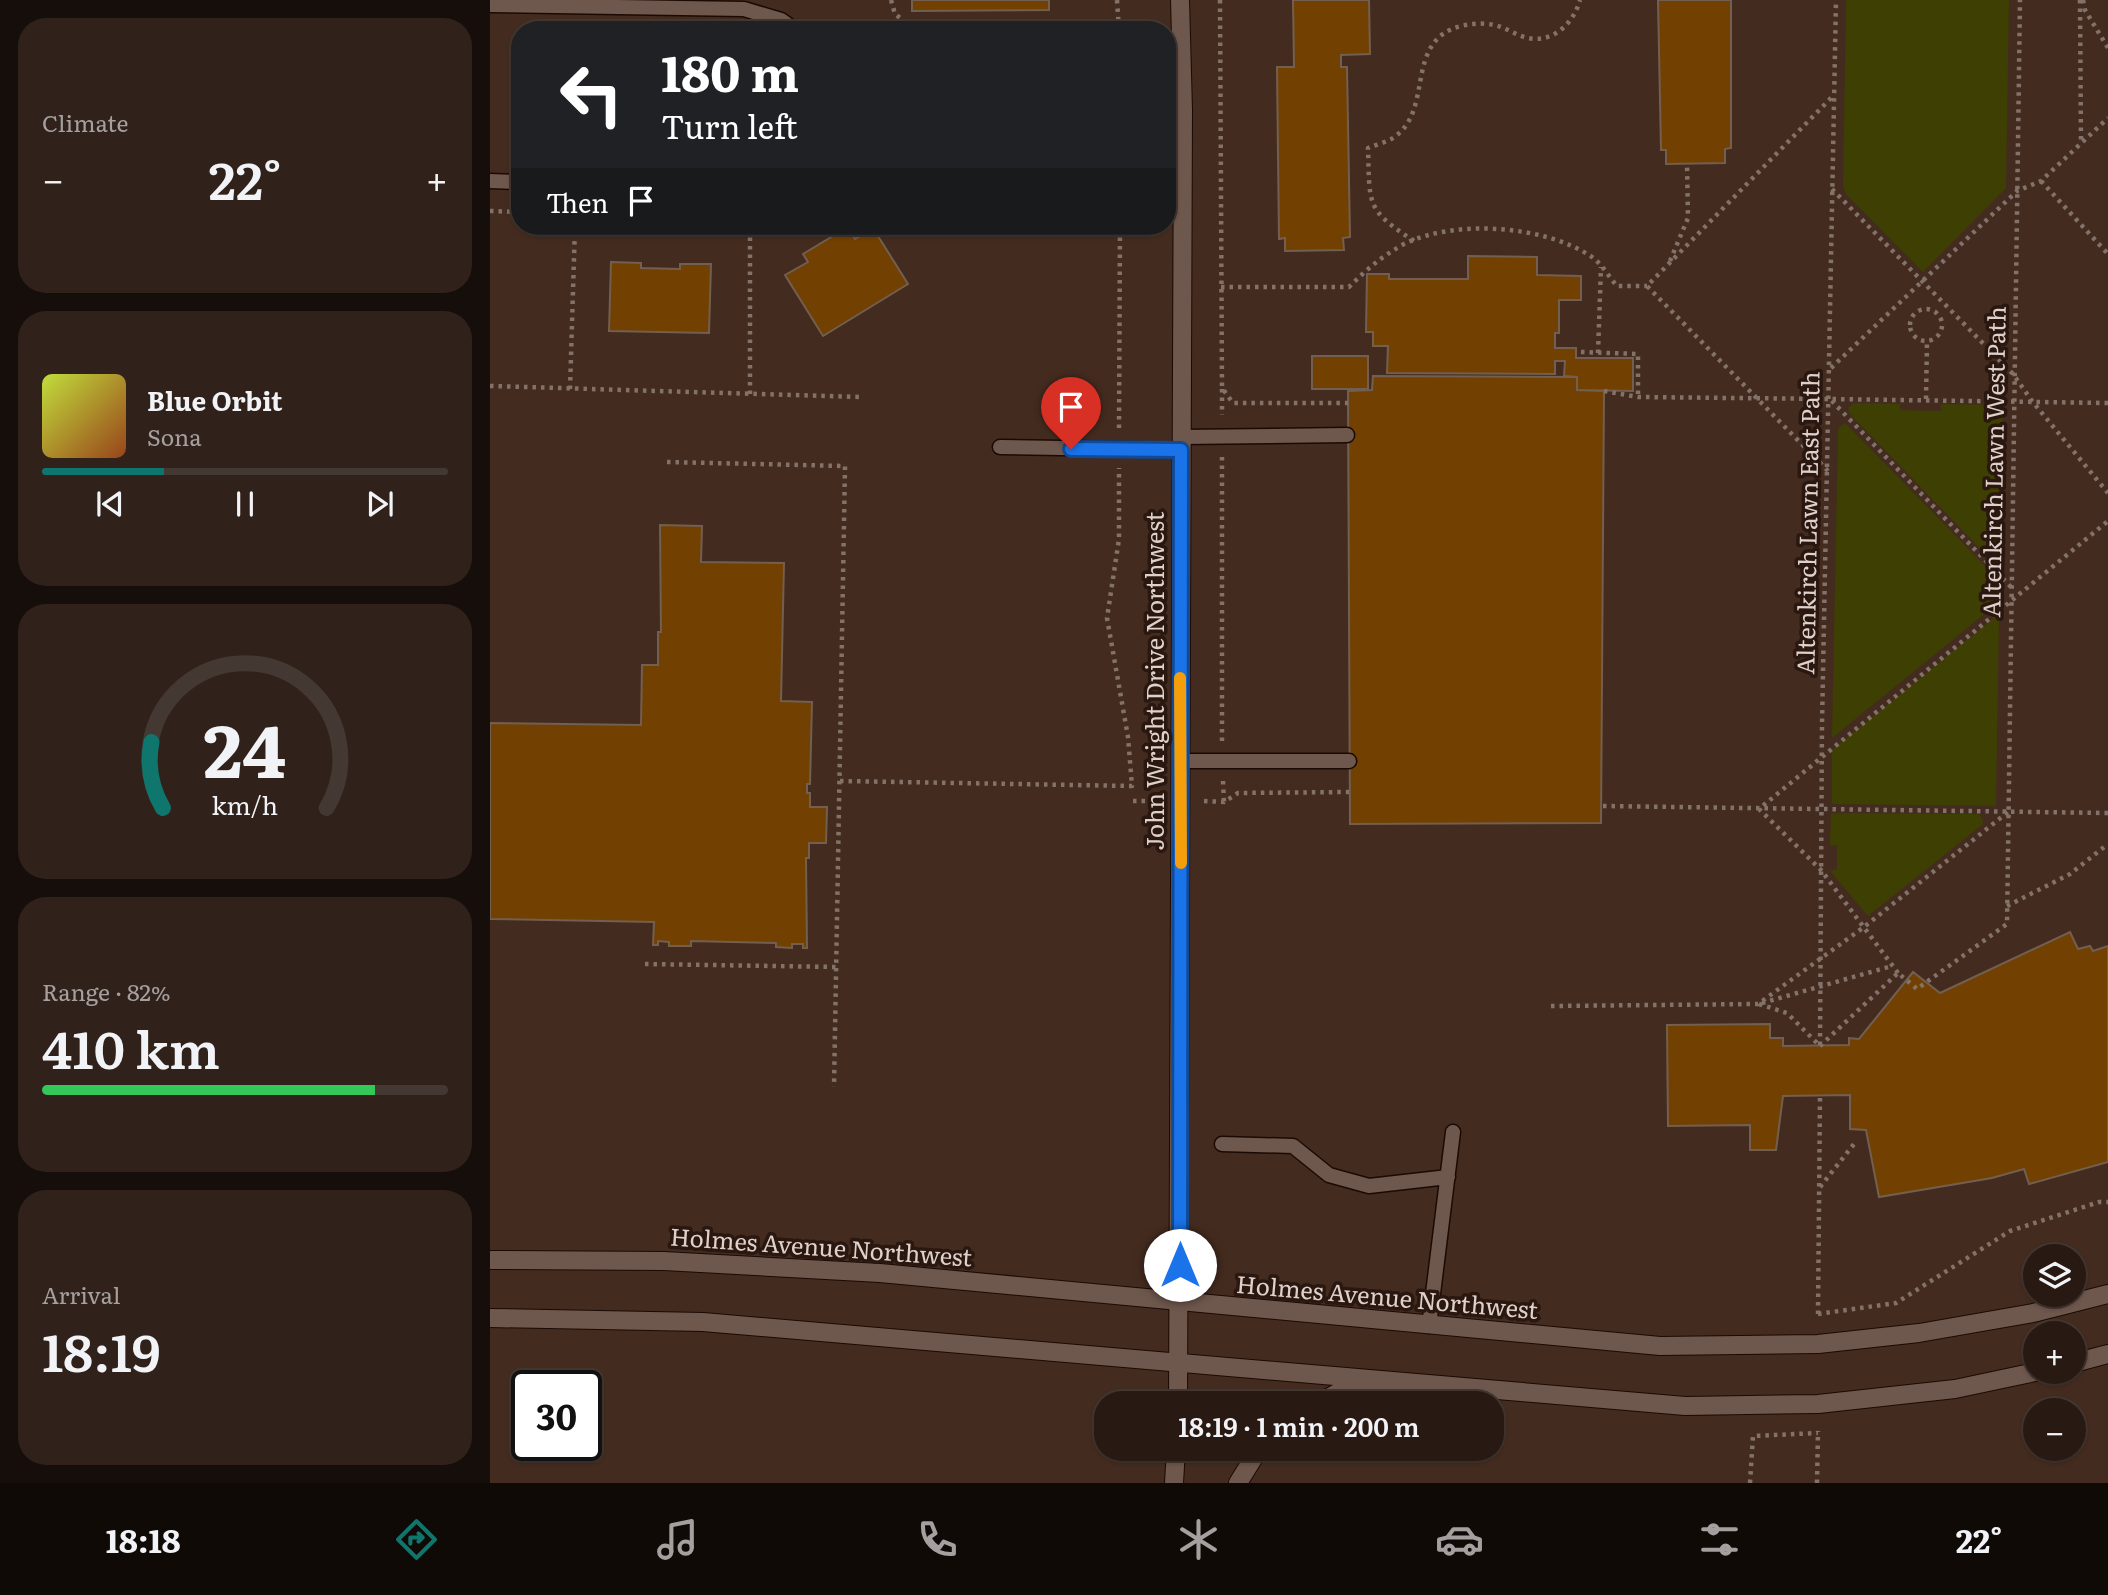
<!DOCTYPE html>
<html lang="en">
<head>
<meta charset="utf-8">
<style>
	body { margin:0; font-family:Literata,serif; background:#30221b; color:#f1f3f6; height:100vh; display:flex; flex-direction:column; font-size:26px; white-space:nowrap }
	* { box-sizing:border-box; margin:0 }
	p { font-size:23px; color:#a5a09f }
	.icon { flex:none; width:38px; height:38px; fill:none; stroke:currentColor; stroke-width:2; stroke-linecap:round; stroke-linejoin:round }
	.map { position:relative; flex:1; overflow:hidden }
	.panel { display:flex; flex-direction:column; gap:18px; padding:18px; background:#160e0a; width:490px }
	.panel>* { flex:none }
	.top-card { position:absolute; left:21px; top:21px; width:665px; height:214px; border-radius:28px; box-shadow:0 2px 5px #0004,0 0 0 2px #443832; background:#202124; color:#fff; overflow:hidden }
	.fabs { position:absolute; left:1533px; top:1244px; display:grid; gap:14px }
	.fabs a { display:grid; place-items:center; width:63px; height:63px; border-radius:50%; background:#281912; box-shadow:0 2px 5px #0004,0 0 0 2px #443832; font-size:35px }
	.speed { position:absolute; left:21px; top:1370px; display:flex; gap:14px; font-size:35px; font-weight:700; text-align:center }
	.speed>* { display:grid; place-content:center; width:91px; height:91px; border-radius:50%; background:#281912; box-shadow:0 2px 5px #0004,0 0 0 2px #443832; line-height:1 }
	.speed .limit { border:4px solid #111; border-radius:10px; background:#fff; color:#111 }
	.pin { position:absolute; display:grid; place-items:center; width:60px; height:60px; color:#fff; margin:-72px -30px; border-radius:50% 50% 50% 0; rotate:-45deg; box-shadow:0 0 7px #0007 }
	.pin .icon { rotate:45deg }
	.me { position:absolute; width:77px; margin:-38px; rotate:0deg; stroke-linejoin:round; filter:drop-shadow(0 0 5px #0008) }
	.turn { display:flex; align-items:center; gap:24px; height:147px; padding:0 35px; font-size:32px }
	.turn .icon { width:91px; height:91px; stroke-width:2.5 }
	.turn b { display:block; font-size:49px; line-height:60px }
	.then { display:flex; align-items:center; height:66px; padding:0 35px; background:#0003; gap:14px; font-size:26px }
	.big { font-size:52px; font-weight:600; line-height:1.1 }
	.panel .widget { flex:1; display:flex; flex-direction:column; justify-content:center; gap:10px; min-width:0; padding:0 24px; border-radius:28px; background:#30221b }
	.panel .dial { align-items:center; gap:0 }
	.dial svg { height:182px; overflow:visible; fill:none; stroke:#443832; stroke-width:7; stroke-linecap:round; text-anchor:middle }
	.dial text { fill:#f1f3f6; stroke:none }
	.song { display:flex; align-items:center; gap:21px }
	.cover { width:84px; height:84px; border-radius:10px; background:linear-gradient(135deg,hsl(70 70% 55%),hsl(20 70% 35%)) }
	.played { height:7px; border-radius:4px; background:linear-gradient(90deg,#0f766e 30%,#443832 30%) }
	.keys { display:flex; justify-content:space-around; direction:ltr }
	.heat { display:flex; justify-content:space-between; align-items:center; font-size:38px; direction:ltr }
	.charge { height:10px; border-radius:5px; background:linear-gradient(90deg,#34c759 82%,#443832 0) }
	.trip { position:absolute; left:604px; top:1391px; width:410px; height:70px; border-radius:28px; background:#281912; box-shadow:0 2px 5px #0004,0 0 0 2px #443832; font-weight:600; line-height:70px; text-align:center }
	.tabs { display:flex; height:112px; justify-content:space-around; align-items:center; background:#100a07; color:#a5a09f }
	.tabs .icon { width:49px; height:49px }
	.tabs .active { color:#0f766e }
	.tabs b { font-size:32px; color:#f1f3f6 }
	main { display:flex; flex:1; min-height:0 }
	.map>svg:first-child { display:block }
</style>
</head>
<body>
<main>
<section class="panel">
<div class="widget"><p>Climate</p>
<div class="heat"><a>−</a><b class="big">22°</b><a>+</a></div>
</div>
<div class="widget">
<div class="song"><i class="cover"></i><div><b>Blue Orbit</b><p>Sona</p></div></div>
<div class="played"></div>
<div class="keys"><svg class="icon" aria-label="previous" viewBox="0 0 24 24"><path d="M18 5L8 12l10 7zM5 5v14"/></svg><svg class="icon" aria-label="pause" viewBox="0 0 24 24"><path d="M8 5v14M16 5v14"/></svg><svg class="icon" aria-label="next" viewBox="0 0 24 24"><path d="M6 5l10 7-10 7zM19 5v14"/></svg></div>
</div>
<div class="widget dial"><svg viewBox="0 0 100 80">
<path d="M14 69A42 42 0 1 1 86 69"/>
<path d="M14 69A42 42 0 0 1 9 40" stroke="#0f766e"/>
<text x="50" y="56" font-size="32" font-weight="700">24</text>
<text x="50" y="72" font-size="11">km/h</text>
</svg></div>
<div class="widget"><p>Range · 82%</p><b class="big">410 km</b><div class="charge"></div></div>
<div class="widget"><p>Arrival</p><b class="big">18:19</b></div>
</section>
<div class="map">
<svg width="1618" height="1483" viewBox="0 0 1618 1483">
	<rect width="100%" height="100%" fill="#352118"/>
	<!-- built -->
	<path fill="#442b1f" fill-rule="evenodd" d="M0 0H1618V1483H0ZM30 30H677V226H30ZM1545 1256H1584V1295H1545ZM1545 1334H1584V1372H1545ZM37 1386H96V1446H37ZM616 1404H1001V1449H616ZM1545 1410H1584V1449H1545Z"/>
	<!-- green -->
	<path fill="#3e3f02" d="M1356 0H1519L1516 188 1433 272 1356 194 1353 186Z
		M1364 403 1410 404V410L1451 411V404L1513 405 1510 569 1359 413 1358 408Z
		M1355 423 1510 581 1509 602 1342 738 1348 429Z
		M1509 614 1506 806 1342 804V750Z
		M1341 813 1489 814 1493 820V824L1378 916 1340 871 1347 869V845H1340Z"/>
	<!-- building -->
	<path fill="#724001" stroke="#725f4f" stroke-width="2" d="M422 0H559V10L422 11Z
		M803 0H879L880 54 851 55V67H857L860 237 853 238 854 250 795 251V238L789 239 787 67H804Z
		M1168 0H1241V148L1235 149V163L1176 164V150H1171Z
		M358 227 365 239 383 228 418 284 333 336 295 275 318 262 313 254Z
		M978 256 1047 257V275L1091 276V300H1069V333H1065V348H1086V358H1143V391L1087 390V377L1074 376 1075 361H1065V374L897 373 898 346H883V332H876L877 274H899V279H978Z
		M121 262 151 263V268L190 269V264H221L219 333 119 331Z
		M822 356H878V389H822Z
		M883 376 1087 377V390L1114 391 1111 823 860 824 858 391 882 390Z
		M170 525 212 526 211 562 294 563 291 701 322 702 320 784H317V793H320V807H337L336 843H319V858H316L317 948H313V944H302V948L286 947V943L201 941V946H179V942L168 941V945H163L164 922 0 919V723L151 725 152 665H168V632H171Z
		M1580 932 1588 949 1600 946 1603 951 1618 946V1162L1539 1184 1534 1169 1502 1178 1389 1197 1376 1130 1360 1129V1095L1293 1096 1286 1150H1260V1125L1178 1126 1177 1025 1280 1024V1038H1293V1046L1359 1045V1038L1369 1039 1423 972 1450 993Z"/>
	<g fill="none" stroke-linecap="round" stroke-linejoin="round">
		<!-- lane casing -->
		<g stroke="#1b0a04" stroke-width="17">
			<path id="lane" d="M0 5 254 9 291 20 305 30
				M0 181 30 182
				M691 437 857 435
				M510 447 691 450
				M690 761H859
				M732 1144 803 1146 839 1175 879 1186 958 1177
				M939 1326 963 1132"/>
		</g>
		<!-- street casing -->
		<g stroke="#1b0a04" stroke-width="20">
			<path id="street" d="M688 1404 693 110 690 0
				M684 1483 686 1449"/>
		</g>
		<!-- secondary casing -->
		<g stroke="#1b0a04" stroke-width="20">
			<path id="secondary" d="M0 1260 174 1261 390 1273 1170 1346 1328 1344 1429 1333 1543 1313 1618 1294
				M0 1318 213 1322 1195 1406 1328 1404 1465 1389 1545 1372
				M1584 1363 1618 1354
				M828 1404 847 1393 884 1384
				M748 1483 769 1449"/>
		</g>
		<!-- path -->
		<path stroke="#83726a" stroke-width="4.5" stroke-dasharray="3.5 5" stroke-linecap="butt" d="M401 0 405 14 418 24 516 30
			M627 0 629 30
			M730 0 732 388 743 403H858
			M1590 0 1591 143
			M1593 0 1595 10 1618 48
			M1551 181 1618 254
			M1342 189 1523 374 1542 401 1618 493
			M0 211 30 212
			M924 241C875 209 880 205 878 148 886 145 896 142 903 138 943 112 916 49 962 29 974 24 991 22 1004 25 1015 27 1024 34 1034 37 1061 45 1083 25 1090 0
			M1180 261 1198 218 1197 164
			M731 287H859C876 270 892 256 914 244 965 219 1055 225 1102 257 1112 264 1119 277 1127 286H1157
			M1420 325a16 16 0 1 1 32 0a16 16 0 1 1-32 0Z
			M1091 352 1148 354V397
			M1108 353 1111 267
			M1341 368 1527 191 1551 181 1618 118
			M0 386 371 397
			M80 389 85 226
			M732 389V415
			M1114 391 1148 397 1340 399
			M260 394V226
			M1436 399 1437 341
			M629 428 630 226
			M177 462 355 466 344 1087
			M1338 471 1157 286 1342 97
			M1521 587 1340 399 1618 403
			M732 741V455
			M350 781 642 786 638 737 617 618 629 539V468
			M733 781 734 802
			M643 801H667
			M714 801 734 802 748 793 859 792
			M1113 806 1618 813
			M1517 906 1580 874 1618 844
			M155 964 347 967
			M1408 973 1331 870 1269 809 1618 521
			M1272 1003 1402 966
			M1269 1004 1297 1013 1329 1045
			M1061 1006 1268 1004 1374 927 1518 812
			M1330 1045 1332 725 1346 0
			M1330 1046 1408 973 1427 989 1517 924 1530 0
			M1330 1187 1364 1144
			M1328 1314 1406 1303 1520 1231 1609 1202H1618
			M1328 1314 1330 1095
			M744 1396 770 1398 773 1404
			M1260 1483 1263 1436 1328 1433
			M1327 1483 1328 1431"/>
		<!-- lane -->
		<use href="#lane" stroke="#6e574d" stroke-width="14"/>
		<!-- street -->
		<use href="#street" stroke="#6e574d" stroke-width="18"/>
		<!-- secondary -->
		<use href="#secondary" stroke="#6e574d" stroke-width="18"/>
	</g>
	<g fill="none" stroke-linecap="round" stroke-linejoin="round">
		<!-- route casing -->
		<g stroke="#114b97" stroke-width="18">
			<path id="route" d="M581 449 691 450 690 1265"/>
		</g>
		<!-- route -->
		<use href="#route" stroke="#1a73e8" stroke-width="12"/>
		<!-- slow -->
		<path stroke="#f59e0b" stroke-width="12" d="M690 678 691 863"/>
	</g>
	<g text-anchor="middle" stroke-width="7" stroke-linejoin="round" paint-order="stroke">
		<!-- street labels -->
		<g font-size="24" fill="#ded0ca" stroke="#2a170f">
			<text transform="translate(1505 462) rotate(-89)" y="8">Altenkirch Lawn West Path</text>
			<text transform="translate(1319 523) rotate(-89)" y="8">Altenkirch Lawn East Path</text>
			<text transform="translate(666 681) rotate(-90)" y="8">John Wright Drive Northwest</text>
			<text transform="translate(331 1248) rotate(4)" y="8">Holmes Avenue Northwest</text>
			<text transform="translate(897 1298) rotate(5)" y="8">Holmes Avenue Northwest</text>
		</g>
	</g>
</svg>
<div class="fabs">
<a><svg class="icon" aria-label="layers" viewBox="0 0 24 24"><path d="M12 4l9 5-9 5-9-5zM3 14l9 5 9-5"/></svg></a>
<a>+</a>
<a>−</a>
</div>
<div class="speed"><div class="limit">30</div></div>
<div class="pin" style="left:581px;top:449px;background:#d93025"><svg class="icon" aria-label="arrive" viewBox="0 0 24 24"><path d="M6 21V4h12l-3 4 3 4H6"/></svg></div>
<svg class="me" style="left:690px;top:1265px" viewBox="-20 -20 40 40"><circle r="19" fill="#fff"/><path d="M0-13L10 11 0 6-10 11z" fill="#1a73e8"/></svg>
<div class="trip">18:19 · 1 min · 200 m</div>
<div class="top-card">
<div class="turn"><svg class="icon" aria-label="left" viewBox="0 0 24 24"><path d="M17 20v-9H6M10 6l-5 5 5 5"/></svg><div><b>180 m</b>Turn left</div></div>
<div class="then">Then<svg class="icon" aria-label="arrive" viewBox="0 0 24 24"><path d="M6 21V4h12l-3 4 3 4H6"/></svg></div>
</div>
</div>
</main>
<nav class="tabs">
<b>18:18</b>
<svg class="icon active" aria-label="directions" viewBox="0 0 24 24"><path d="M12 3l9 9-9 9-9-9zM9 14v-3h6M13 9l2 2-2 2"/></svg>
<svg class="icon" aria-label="music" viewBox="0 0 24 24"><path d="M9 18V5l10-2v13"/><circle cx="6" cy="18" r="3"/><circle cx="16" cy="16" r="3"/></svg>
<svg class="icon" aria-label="phone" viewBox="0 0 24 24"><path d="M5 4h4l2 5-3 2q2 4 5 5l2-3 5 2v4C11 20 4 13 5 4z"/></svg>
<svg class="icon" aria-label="climate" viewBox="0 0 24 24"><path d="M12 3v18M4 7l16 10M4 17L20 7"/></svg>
<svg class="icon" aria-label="car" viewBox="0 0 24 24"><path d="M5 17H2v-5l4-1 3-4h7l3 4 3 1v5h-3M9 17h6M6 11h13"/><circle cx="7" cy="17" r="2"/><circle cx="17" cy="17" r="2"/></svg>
<svg class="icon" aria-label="filters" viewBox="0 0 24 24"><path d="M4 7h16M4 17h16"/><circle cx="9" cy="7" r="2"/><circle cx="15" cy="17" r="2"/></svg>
<b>22°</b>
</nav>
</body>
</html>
